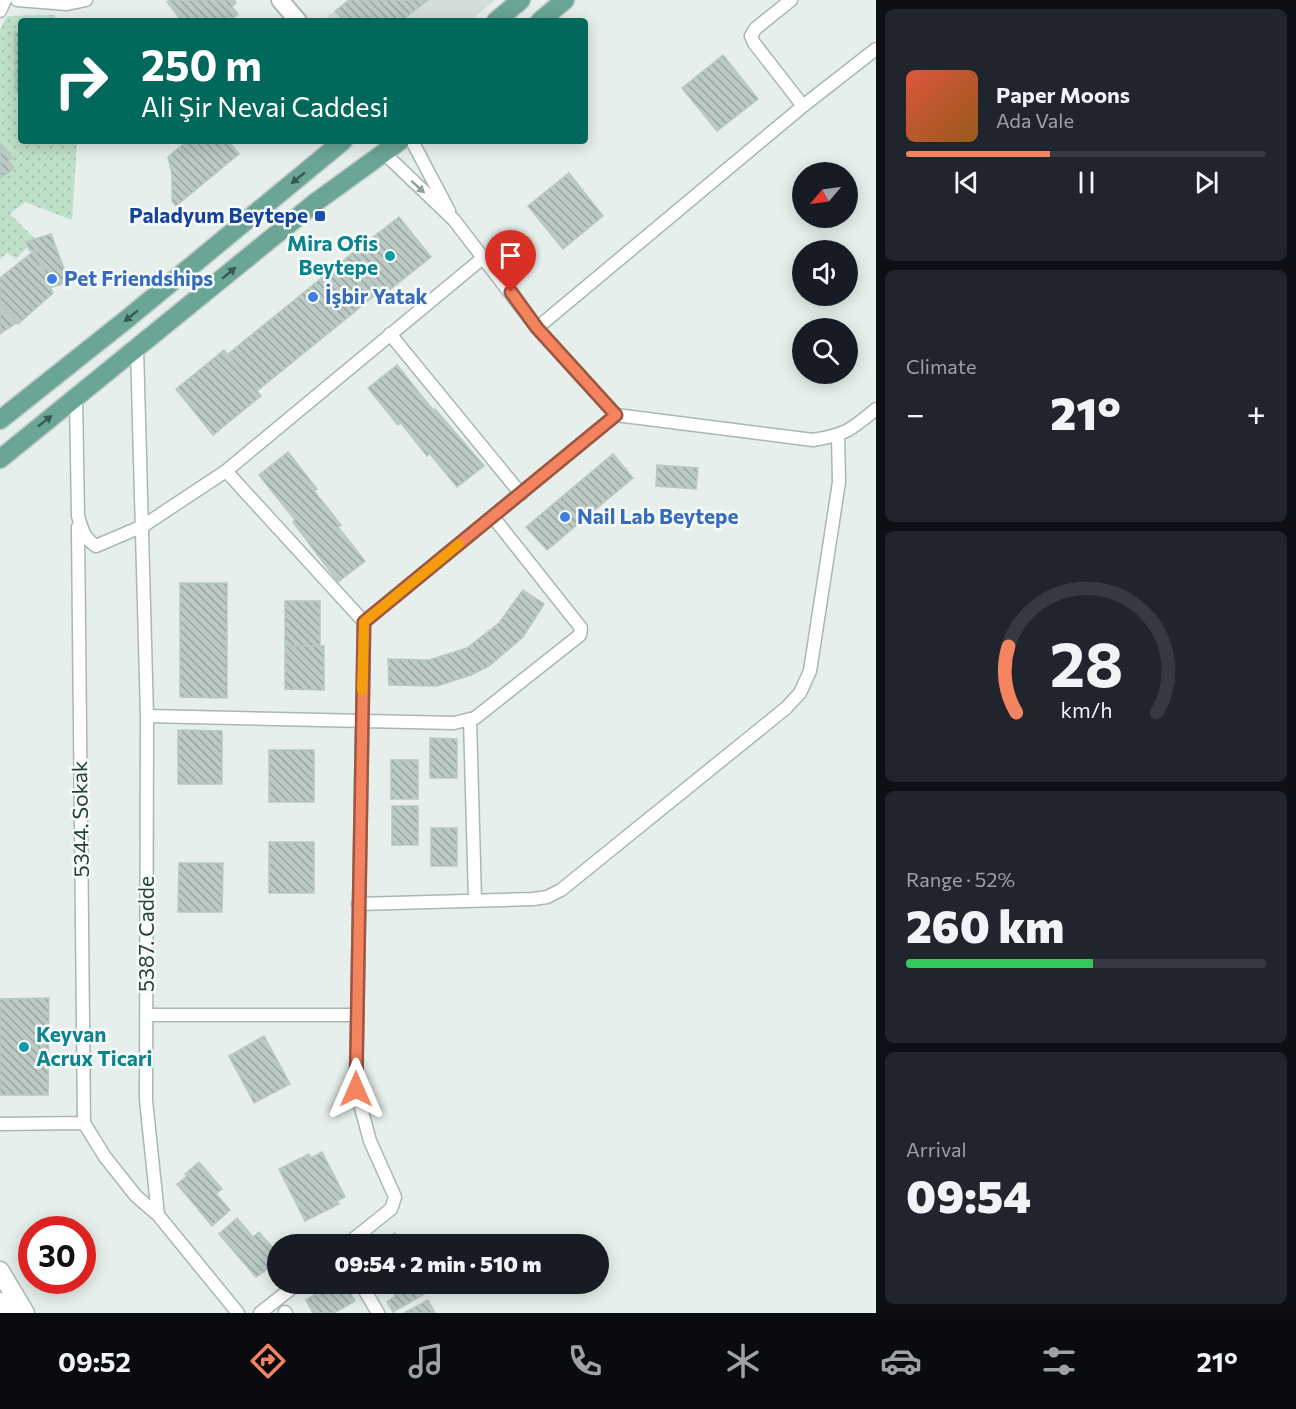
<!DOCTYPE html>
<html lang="en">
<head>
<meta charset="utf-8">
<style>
	body { margin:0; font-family:Commissioner,sans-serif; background:#20242c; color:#f1f3f6; height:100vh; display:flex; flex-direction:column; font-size:22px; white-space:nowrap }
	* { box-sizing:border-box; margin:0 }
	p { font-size:20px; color:#9ea1a6 }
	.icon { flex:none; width:33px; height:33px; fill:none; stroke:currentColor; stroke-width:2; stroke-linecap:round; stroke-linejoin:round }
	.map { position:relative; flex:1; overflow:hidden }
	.drawer { display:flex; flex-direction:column; gap:9px; padding:9px; background:#0d0f14; width:420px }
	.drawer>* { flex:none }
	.guide { position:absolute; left:18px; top:18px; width:570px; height:126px; border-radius:6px; box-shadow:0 3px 15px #0003; background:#00695c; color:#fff; overflow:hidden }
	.needle { width:39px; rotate:241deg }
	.tools { position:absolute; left:792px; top:162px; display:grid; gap:12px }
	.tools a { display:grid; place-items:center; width:66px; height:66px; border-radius:50%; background:#171b24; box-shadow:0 3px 15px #0003; font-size:30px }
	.speed { position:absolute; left:18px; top:1216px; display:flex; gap:12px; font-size:30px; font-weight:700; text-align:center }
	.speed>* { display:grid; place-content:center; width:78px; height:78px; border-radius:50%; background:#171b24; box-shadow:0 3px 15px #0003; line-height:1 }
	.speed .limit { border:9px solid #d22; background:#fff; color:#111 }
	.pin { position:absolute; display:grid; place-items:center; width:51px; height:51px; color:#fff; margin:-62px -26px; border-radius:50% 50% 50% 0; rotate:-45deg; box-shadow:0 0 6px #0007 }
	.pin .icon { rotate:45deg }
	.me { position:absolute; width:66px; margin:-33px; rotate:0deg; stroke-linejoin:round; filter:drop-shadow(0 0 4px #0008) }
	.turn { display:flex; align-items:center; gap:21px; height:126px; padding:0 24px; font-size:27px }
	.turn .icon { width:78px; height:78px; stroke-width:2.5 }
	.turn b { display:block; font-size:42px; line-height:51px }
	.big { font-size:45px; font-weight:800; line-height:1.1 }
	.drawer .widget { flex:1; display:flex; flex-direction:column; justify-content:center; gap:9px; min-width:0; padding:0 21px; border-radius:9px; background:#20242c }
	.drawer .dial { align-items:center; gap:0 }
	.dial svg { height:156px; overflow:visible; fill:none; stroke:#363941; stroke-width:7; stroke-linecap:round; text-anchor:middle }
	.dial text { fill:#f1f3f6; stroke:none }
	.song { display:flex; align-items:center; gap:18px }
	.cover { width:72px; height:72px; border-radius:9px; background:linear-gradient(135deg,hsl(10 70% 55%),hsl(30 70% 35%)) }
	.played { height:6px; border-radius:3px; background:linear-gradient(90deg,#f4845f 40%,#363941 40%) }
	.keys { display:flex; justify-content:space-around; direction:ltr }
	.heat { display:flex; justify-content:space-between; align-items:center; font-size:33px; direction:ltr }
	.charge { height:9px; border-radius:4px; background:linear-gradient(90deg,#34c759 52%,#363941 0) }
	.trip { position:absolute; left:267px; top:1234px; width:342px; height:60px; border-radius:30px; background:#171b24; box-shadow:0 3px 15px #0003; font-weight:800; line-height:60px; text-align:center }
	.tabs { display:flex; height:96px; justify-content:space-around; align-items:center; background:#090b0e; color:#9ea1a6 }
	.tabs .icon { width:42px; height:42px }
	.tabs .current { color:#f4845f }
	.tabs b { font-size:27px; color:#f1f3f6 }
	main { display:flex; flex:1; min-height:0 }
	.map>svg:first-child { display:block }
</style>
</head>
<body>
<main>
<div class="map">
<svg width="876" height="1313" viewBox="0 0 876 1313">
	<defs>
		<pattern id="grass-dots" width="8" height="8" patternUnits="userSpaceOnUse" patternTransform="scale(1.5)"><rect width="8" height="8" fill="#bfe0c8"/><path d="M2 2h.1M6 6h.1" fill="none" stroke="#a4c1ad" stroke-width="1.8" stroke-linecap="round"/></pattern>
		<pattern id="building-back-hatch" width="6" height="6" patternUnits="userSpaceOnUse" patternTransform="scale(1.5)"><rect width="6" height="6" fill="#bbcac4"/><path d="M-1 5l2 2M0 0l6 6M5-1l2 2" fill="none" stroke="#98a6a0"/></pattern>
	</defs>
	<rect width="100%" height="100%" fill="#e6efeb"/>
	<!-- built -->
	<path fill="#d4dfda" d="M349 0H495L470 21H330L327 17Z"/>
	<!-- grass -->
	<path fill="url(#grass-dots)" d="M55 15 56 21H21V141H77L72 220 25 202 10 214 35 239 16 259 7 253 0 259V30L7 16Z"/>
	<!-- building -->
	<path fill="url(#building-back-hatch)" stroke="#b8c9c2" stroke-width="1.5" d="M170 0H234L236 3 232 7 238 14 229 21H182L167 2Z
		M349 0H428L401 21H344L335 11Z
		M15 32 21 33V92H16Z
		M723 55 758 99 717 131 682 88Z
		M187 141H228L239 154 176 206 172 201V174L168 157Z
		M0 143 13 158 8 160 14 168 1 178Z
		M569 173 603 216 563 249 528 206Z
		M399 217 431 257 382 296 350 255Z
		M51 234 69 282 52 287 35 250 30 251 26 242Z
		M34 251 53 293 18 324 0 305V278Z
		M350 255 379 292 257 391 228 354Z
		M0 307 16 323 0 334Z
		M224 350 261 396 213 435 176 389Z
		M397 365 433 410 435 409 484 466 457 487 430 454 427 456 401 423 398 425 368 388Z
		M288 452 317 489 314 491 341 525 338 527 365 561 338 582 293 522 295 520 259 475Z
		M613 454 633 478 547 550 526 527Z
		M657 465 698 468 696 489 656 486Z
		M180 583H227V698L180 697Z
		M523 590 544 604 523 637 489 666 471 675 437 686 389 685 388 659 429 660 467 648 499 623Z
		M285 601H320V646H285Z
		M285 646H324V690L285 689Z
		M178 730 222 731V784H178Z
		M430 738 457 739V778H430Z
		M269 750H314V802H269Z
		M391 760H418V799H391Z
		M392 806H418V845H392Z
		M431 828H457V866H431Z
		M269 842H314V893H269Z
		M179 863H223L222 912H178Z
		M49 998 48 1095H0V999Z
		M264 1036 290 1084 254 1103 229 1056Z
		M322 1152 345 1197 337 1201 339 1204 305 1221 279 1169 309 1154 311 1158Z
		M199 1162 222 1189 216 1194 230 1210 212 1226 177 1184 187 1176 185 1174Z
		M237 1218 253 1237 259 1232 278 1254V1262L256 1277 219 1234Z
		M395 1233 401 1245H374Z
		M331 1284H345L355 1301 334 1313H313L306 1300Z
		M389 1284H421L426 1293 393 1312 387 1302 395 1296Z
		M428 1300 435 1313H404Z"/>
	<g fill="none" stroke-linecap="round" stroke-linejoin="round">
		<!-- minor casing -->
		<g stroke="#a8b8b2" stroke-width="15">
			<path id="minor" d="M17 0 67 4 86 0
				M791 0 755 29 751 36 754 43 803 106
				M0 11 5 0
				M412 141 449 211
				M384 153 454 220 537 328 616 415
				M537 328 803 106 876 49
				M390 334 521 494
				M137 348 147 716 146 1100 158 1215
				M76 397 78 516C82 530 84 538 96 546L143 526 226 471 484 257
				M616 415 813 440C845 435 851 430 876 409
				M226 471 364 622
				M78 527 84 1123
				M147 716 454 723 475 718 580 635 581 628 493 517
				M470 719 475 900
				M358 904 533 899 547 897 561 890 786 708 800 693 810 671 839 482 838 436
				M147 1015H356
				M84 1123 105 1157 136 1196 158 1215 238 1313
				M0 1124 84 1123
				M346 1245 391 1209 395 1197 370 1141 356 1089 364 622 616 415
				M361 1284 378 1313
				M285 1312 286 1313
				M260 1313 297 1284"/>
		</g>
		<!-- tertiary casing -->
		<g stroke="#a8b8b2" stroke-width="20">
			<path id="tertiary" d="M280 0 298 21"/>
		</g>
		<!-- secondary casing -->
		<g stroke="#a4bbb3" stroke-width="21">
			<path id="secondary" d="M0 1271 25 1313
				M0 1302 7 1313"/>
		</g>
		<!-- primary casing -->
		<g stroke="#c2cac8" stroke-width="21">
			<path id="primary" d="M496 21 521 0
				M540 21 565 0
				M0 420 127 319 343 141
				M0 459 316 202 400 141"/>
		</g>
		<!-- minor -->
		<use href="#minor" stroke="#fff" stroke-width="12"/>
		<!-- tertiary -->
		<use href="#tertiary" stroke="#fff" stroke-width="16"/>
		<!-- secondary -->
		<use href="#secondary" stroke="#fff" stroke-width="18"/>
		<!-- primary -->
		<use href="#primary" stroke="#6aa596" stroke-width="18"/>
	</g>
	<!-- one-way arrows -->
	<defs><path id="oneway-solid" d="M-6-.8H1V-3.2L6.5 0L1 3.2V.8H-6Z" transform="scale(1.5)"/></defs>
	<g fill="#365b51">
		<use href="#oneway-solid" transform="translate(298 178) rotate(141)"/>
		<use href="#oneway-solid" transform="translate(229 273) rotate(-39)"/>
		<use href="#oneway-solid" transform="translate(131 316) rotate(141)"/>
		<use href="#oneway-solid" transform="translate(45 421) rotate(-38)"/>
	</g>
	<use fill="#92a09c" href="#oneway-solid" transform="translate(418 187) rotate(42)"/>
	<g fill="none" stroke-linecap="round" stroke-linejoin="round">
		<!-- route casing -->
		<g stroke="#9f563e" stroke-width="15">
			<path id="route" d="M356 1089 364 622 616 415 537 328 511 292"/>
		</g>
		<!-- route -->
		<use href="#route" stroke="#f4845f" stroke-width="10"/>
		<!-- slow -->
		<path stroke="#f59e0b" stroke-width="10" d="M362 690 364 622 459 544"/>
	</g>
	<!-- markers -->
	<rect fill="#1a4fb4" stroke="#f7fbf9" stroke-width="2" x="314" y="210" width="12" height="12" rx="3"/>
	<g fill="#0f9aa8" stroke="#f7fbf9" stroke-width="2">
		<circle cx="390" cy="256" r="6"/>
		<circle cx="24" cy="1047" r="6"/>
	</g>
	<g fill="#3f7fe0" stroke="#f7fbf9" stroke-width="2">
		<circle cx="52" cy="279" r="6"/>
		<circle cx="313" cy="297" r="6"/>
		<circle cx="565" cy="517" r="6"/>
	</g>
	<g text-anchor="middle" stroke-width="5" stroke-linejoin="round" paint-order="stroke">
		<!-- transit labels -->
		<g font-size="21" font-weight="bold" fill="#164399" stroke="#f7fbf9" text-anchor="end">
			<text x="308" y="223">Paladyum Beytepe</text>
		</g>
		<!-- culture labels -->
		<g font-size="21" font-weight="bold" fill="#0d838f" stroke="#f7fbf9" text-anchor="end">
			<text x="378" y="251">Mira Ofis<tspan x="378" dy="24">Beytepe</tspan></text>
			<text x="36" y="1042" text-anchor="start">Keyvan<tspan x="36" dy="24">Acrux Ticari</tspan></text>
		</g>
		<!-- shop labels -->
		<g font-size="21" font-weight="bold" fill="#366cbe" stroke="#f7fbf9" text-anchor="start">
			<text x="64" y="286">Pet Friendships</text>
			<text x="325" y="304">İşbir Yatak</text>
			<text x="577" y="524">Nail Lab Beytepe</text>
		</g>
		<!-- street labels -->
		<g font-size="21" fill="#24423a" stroke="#f7fbf9">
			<text transform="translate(81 819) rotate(-91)" y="7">5344. Sokak</text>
			<text transform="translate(147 934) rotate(-90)" y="7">5387. Cadde</text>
		</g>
	</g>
</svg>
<div class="tools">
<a><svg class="needle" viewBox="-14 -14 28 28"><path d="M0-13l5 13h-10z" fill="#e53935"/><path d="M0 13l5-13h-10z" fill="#9ea1a6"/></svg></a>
<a><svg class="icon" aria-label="sound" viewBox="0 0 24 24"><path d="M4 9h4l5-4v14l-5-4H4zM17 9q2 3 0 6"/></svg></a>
<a><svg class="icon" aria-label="search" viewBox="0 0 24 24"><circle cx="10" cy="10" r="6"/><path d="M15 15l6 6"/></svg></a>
</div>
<div class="speed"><div class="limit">30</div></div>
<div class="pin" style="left:511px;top:292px;background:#d93025"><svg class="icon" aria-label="arrive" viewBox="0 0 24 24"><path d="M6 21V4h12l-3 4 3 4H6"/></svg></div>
<svg class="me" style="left:356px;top:1089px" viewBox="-20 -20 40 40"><path d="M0-17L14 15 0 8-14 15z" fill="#f4845f" stroke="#fff" stroke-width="4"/></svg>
<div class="trip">09:54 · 2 min · 510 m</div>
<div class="guide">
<div class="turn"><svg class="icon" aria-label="right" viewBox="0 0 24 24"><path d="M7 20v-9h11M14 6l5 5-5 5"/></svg><div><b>250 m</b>Ali Şir Nevai Caddesi</div></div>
</div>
</div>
<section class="drawer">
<div class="widget">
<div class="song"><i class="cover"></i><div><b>Paper Moons</b><p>Ada Vale</p></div></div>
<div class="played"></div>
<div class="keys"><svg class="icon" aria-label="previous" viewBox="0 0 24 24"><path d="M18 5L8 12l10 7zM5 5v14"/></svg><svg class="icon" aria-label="pause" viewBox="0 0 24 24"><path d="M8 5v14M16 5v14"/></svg><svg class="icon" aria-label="next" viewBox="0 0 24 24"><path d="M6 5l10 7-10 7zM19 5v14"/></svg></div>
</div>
<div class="widget"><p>Climate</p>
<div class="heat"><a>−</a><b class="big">21°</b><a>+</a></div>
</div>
<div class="widget dial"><svg viewBox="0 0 100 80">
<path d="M14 69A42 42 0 1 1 86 69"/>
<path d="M14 69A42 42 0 0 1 10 35" stroke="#f4845f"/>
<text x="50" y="56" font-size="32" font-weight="700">28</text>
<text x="50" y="72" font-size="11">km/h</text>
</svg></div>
<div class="widget"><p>Range · 52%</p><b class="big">260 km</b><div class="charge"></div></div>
<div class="widget"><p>Arrival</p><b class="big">09:54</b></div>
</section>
</main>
<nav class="tabs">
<b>09:52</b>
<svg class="icon current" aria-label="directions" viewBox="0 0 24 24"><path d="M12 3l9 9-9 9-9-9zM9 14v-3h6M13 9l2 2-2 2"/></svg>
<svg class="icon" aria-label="music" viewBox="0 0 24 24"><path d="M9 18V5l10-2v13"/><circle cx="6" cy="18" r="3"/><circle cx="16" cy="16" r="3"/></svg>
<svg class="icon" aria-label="phone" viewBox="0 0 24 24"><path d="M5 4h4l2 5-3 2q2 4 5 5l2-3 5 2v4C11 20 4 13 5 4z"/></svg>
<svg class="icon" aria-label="climate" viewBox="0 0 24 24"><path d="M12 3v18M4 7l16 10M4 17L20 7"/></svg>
<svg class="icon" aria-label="car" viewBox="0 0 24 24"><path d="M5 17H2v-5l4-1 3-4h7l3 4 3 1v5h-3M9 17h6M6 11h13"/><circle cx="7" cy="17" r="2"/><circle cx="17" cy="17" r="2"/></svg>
<svg class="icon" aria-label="filters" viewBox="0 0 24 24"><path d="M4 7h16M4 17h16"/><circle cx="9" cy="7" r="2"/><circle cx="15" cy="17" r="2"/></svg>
<b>21°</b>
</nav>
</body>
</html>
